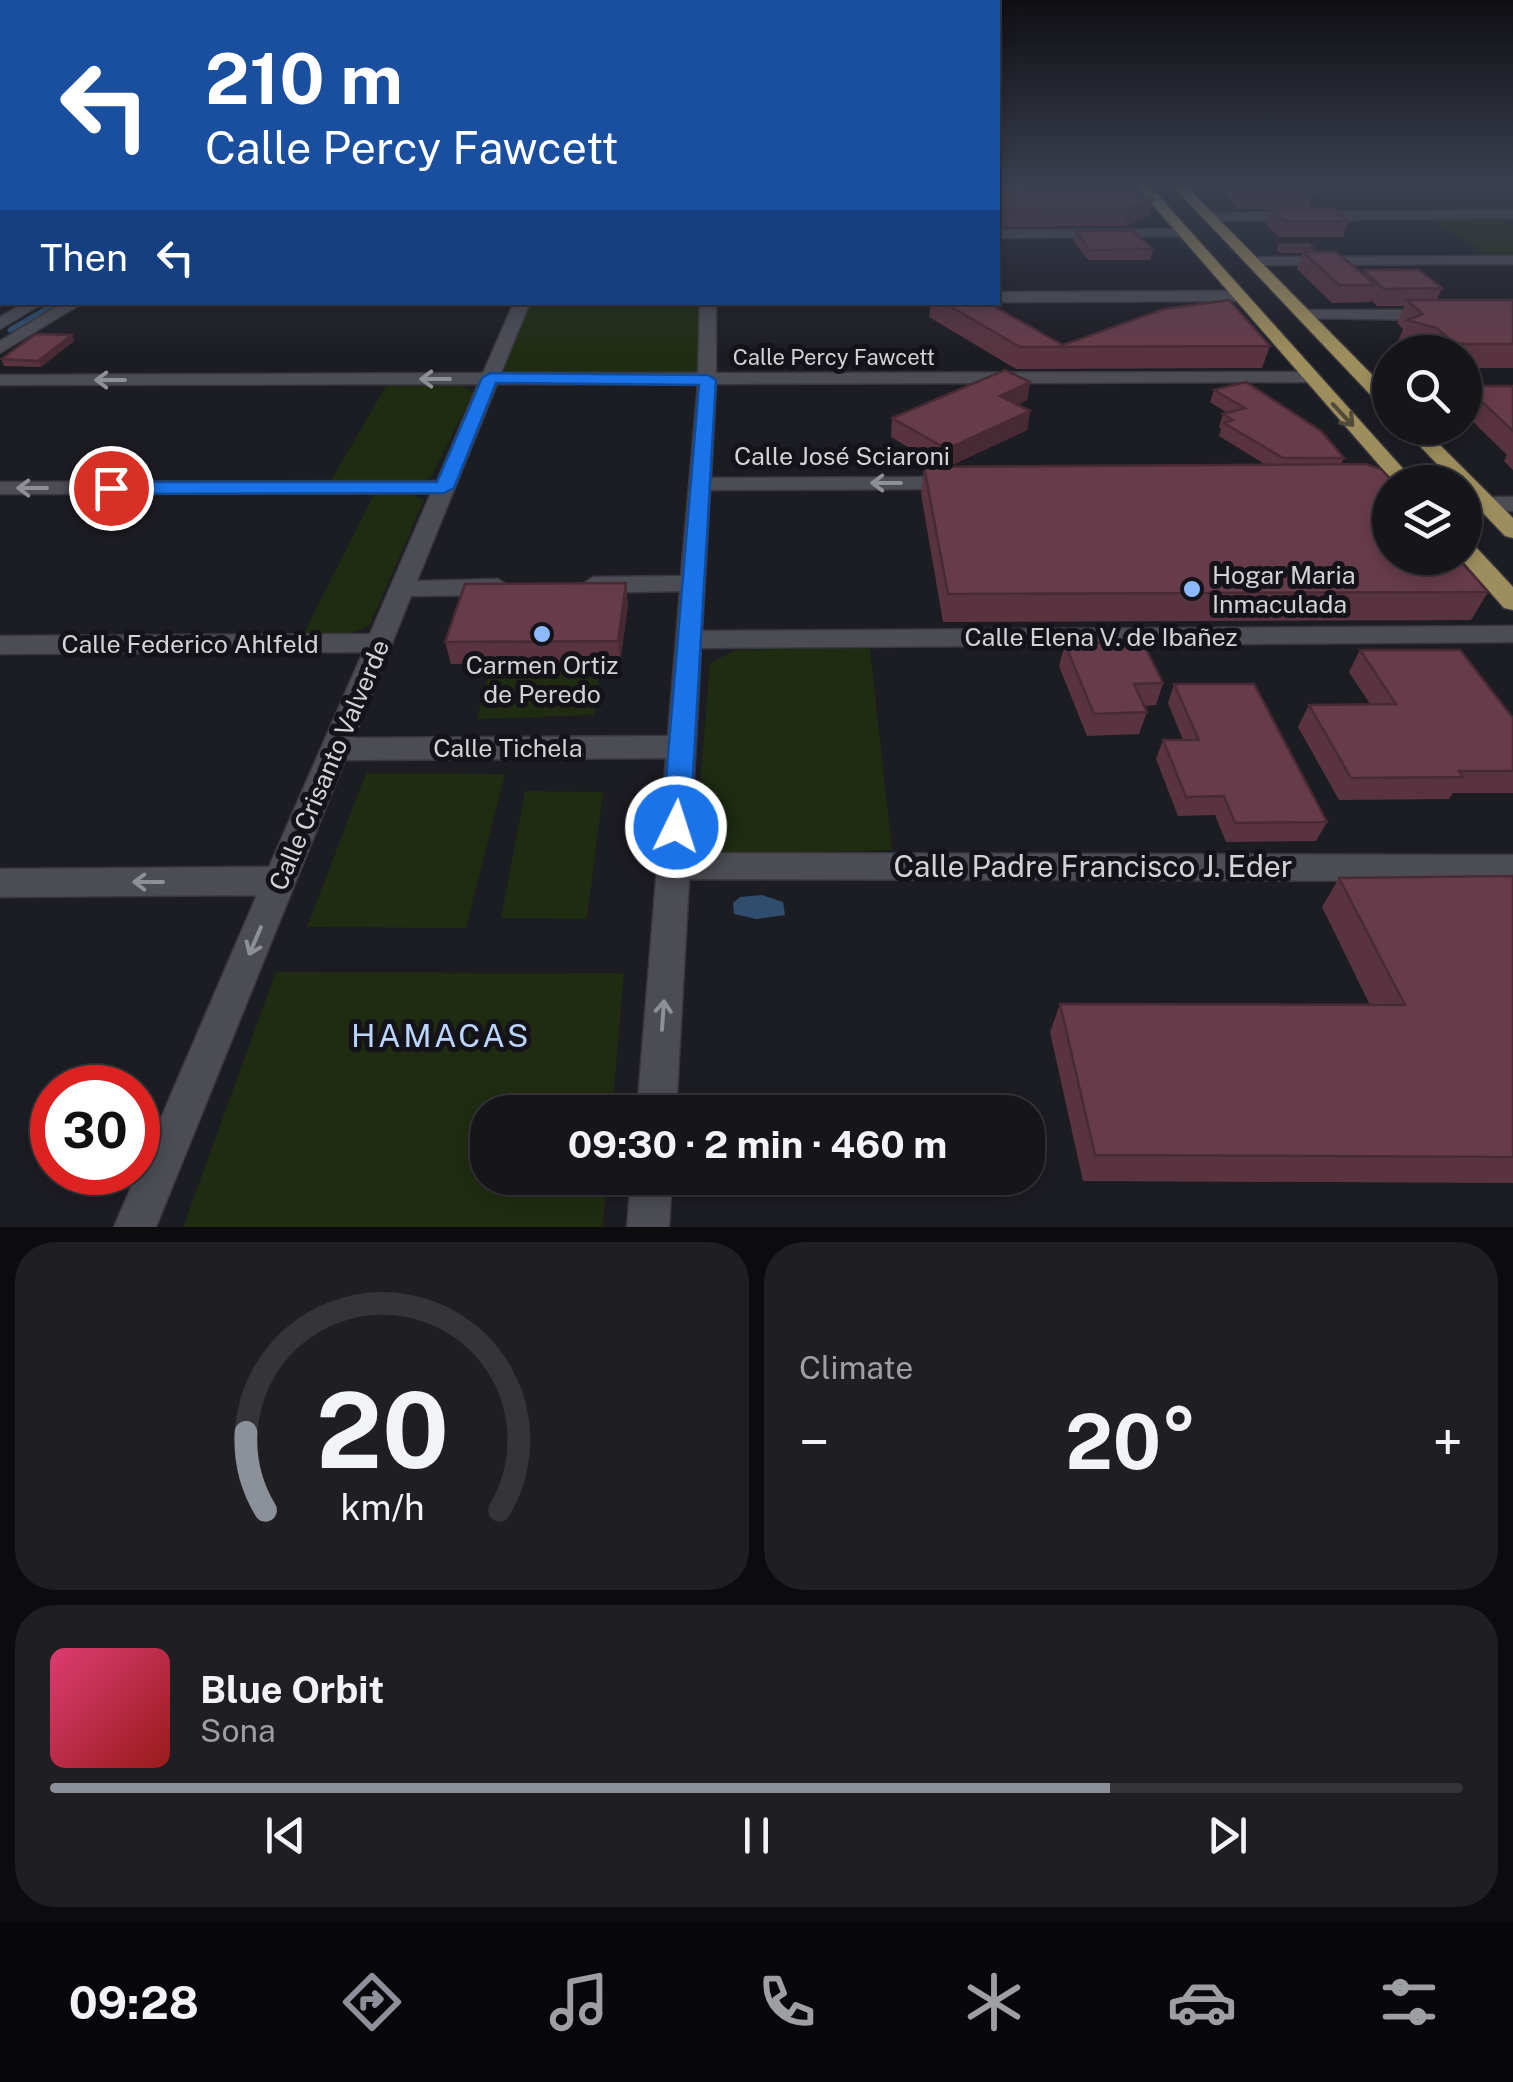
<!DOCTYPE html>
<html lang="en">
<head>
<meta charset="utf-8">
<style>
	body { margin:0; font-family:"Public Sans",sans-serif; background:#1e1e23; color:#f1f3f6; height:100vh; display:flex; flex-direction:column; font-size:38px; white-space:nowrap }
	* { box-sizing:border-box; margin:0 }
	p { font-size:32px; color:#9d9fa2 }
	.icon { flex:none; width:55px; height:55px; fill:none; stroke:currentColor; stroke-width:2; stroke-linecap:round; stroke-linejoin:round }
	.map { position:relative; height:1227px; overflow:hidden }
	.panel { display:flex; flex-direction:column; gap:15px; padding:15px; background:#0c0c0e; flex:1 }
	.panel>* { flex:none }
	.hud { position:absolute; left:0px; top:0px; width:1000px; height:305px; box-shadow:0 5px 15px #0003,0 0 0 2px #343439; background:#1a4fa0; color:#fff; overflow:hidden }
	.buttons { position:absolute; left:1372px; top:335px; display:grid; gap:20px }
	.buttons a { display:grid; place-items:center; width:110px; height:110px; border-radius:50%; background:#15151a; box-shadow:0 5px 15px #0003,0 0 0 2px #343439; font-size:50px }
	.speed { position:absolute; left:30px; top:1065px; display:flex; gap:20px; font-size:50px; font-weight:700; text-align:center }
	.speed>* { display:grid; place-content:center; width:130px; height:130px; border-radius:50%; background:#15151a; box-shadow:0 5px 15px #0003,0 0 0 2px #343439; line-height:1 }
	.speed .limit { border:15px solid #d22; background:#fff; color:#111 }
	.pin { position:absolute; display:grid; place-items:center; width:85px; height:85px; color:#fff; margin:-42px; border:5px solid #fff; border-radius:50%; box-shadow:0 2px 10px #0007 }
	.me { position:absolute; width:110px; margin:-55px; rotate:4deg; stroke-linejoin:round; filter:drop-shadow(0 0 8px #0008) }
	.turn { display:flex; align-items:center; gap:35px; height:210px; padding:0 40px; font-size:45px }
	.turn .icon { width:130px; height:130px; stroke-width:2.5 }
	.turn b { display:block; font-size:70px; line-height:85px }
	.then { display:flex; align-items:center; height:95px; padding:0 40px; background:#0003; gap:20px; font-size:38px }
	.big { font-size:75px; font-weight:700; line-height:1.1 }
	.panel .card { flex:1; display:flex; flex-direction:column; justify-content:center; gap:15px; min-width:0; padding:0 35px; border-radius:40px; background:#1e1e23 }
	.panel .dial { align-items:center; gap:0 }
	.dial svg { height:260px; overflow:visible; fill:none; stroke:#343439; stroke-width:7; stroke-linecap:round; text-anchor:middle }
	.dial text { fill:#f1f3f6; stroke:none }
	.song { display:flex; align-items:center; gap:30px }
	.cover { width:120px; height:120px; border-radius:15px; background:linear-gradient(135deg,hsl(340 70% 55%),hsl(0 70% 35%)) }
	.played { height:10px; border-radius:5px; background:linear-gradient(90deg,#8c9099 75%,#343439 75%) }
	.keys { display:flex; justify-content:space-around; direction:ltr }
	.heat { display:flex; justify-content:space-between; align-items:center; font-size:55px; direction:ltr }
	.panel .tiles { flex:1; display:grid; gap:15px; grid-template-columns:1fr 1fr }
	.card:last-child { grid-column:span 2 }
	.trip { position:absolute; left:470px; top:1095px; width:575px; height:100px; border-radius:40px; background:#15151a; box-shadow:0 5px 15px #0003,0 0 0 2px #343439; font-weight:700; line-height:100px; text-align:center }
	.tabs { display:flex; height:160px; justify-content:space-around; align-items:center; background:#08080a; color:#9d9fa2 }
	.tabs .icon { width:70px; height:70px }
	.tabs .on { color:#8c9099 }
	.tabs b { font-size:45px; color:#f1f3f6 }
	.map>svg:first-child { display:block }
</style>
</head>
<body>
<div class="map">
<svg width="1513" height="1227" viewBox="0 0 1513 1227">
	<rect width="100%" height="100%" fill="#1c1c23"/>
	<!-- green -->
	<path fill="#1f2c11" d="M1497 217 1513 227V257H1490L1429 218Z
		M690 303 702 311 701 370 694 373 511 374 500 369 528 306Z
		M461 385 473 393 431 477 421 482H330L386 386Z
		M374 494H407L424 500 370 625 348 635H303Z
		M870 648 892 850 712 855 700 846 696 835 710 663 736 650Z
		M600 668 594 715 477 719 489 671Z
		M366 773 505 774 466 928 307 927Z
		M525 791 603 792 587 919 501 918Z
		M276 972 624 973 612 1112H488V1178H607L603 1227H183Z"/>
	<!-- water -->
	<path fill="#304d6d" d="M762 895 783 902 785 915 756 919 734 914 733 903 740 897Z"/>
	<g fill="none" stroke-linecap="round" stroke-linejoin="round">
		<!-- stream-far1 -->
		<path stroke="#304d6d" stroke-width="4" d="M52 305 57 302"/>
		<!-- stream -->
		<path stroke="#304d6d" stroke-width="5" d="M10 330 56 303"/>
		<!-- street casing -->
		<g stroke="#38373d" stroke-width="3">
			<path id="street" d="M1513 210V218L1208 221 1201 217 1208 213Z
				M1184 229 1189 230V236L998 238V230Z
				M1513 256V264L1252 265 1245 261 1252 257Z
				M998 292 1238 291 1246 296 1238 301 998 302Z
				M514 302H530L501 373H698L700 302H716V373L1308 372 1317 377 1308 382 716 384 711 478 954 477 965 483 954 489 710 490 702 631 1513 626V642L701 648 690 853 1513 855V881L689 879 676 1112H637L666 758 345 760 156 1227H114L257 895 0 897V869L269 867 363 652 0 654V636L370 634 431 493 0 494V482L437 481 478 384 0 385V375L483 373ZM497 384H698L681 576 593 577 581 585 593 593 680 591 668 736 354 738 411 596 498 595 510 587 498 579 417 581Z
				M1305 310H1433L1441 315 1433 320 1299 318 1297 315Z
				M1486 497H1513V511L1478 509 1475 504 1478 499Z
				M631 1178H672L669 1227H627Z"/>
		</g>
		<!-- secondary casing -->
		<g stroke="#38373d" stroke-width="3">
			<path id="secondary" d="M25 302H45L0 329V317Z
				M64 302H84L0 353V341Z"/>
		</g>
		<!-- primary casing -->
		<g stroke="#38373d" stroke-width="3">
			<path id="primary" d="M1134 183H1147L1415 482H1394Z
				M1170 183H1183L1390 393V410L1383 408Z
				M1403 428H1423L1513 518V538L1505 536 1465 494V482H1454Z
				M1465 542 1473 544 1513 587V610L1504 608 1460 558H1465Z"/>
		</g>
		<!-- street -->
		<use href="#street" fill="#4c4c54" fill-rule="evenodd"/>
		<!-- secondary -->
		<use href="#secondary" fill="#4c4c54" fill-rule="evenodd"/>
		<!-- primary -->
		<use href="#primary" fill="#9e8e5d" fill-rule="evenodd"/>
	</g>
	<!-- wall -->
	<path fill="#593440" d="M998 183 1034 184 1105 183 1104 186 1149 215 1125 226 998 227Z
		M1214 183H1311L1315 187 1309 208 1348 221 1343 237H1279L1266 224 1271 209H1239Z
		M1076 231 1153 249 1150 260H1088L1074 241Z
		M1279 244 1313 248 1312 252 1361 273 1363 270 1442 288 1437 300H1513V368H1465V352H1427L1397 344 1403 329 1397 323 1404 306H1377L1371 300 1370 302 1332 303 1297 269 1302 253H1281L1277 250Z
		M931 302H986L1063 345 1270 346 1262 368 1016 369 929 317Z
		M72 335 74 341 41 367 4 366 1 359Z
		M1030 382 1027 400 1017 405 1030 411 1027 430 948 467 1266 465 1219 436 1221 429 1219 427 1223 414 1227 413 1210 402 1214 390 1344 458 1341 464 1488 592 1471 620 943 622 921 494 924 467H942L891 437 892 418Z
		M1465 386H1513V470L1504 461 1507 455 1465 414Z
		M628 604 620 663 451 664 445 642Z
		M1065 644 1163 683 1156 705 1144 706 1147 712 1139 734 1087 736 1059 666Z
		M1360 650 1513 718V793H1453L1449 799 1339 800 1298 727 1309 705 1370 704 1349 672Z
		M1174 684 1327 822 1316 841 1226 842 1215 815 1178 816 1156 759 1163 740H1183L1168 703Z
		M1513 876V1183L1083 1181 1050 1032 1060 1004 1370 1005 1322 907 1339 878Z"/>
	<!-- shaded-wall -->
	<path fill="#482a34" d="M1153 199 1149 215 1125 226 1129 209Z
		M72 335 74 341 41 367 38 361Z
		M1030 382 1027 400 997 414 1000 396Z
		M1030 411 1027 430 945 468 947 449Z
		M626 583 628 604 620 663 618 641Z"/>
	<!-- building -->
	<path fill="#673c4a" stroke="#482a34" stroke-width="2.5" d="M998 183H1028L1034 184 1037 183H1094L1153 199 1129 209 998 211Z
		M1231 183H1311L1315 187 1304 186 1314 194 1243 195Z
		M1332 208 1348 221H1284L1271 209Z
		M1132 230 1153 249 1090 250 1076 231Z
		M1279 244H1309L1313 248H1283Z
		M1303 252H1336L1376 285H1339Z
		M1363 270H1419L1442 288 1384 289Z
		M1229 300 1270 346 1020 347 943 302H986L1063 345 1164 309Z
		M1406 300H1513V344H1456L1436 328 1407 320 1423 314Z
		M36 334 72 335 38 361 1 359Z
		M1005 370 1030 382 1000 396 1030 411 947 449 892 418Z
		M1246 382 1321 431 1344 458H1283L1224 423 1233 420 1223 414 1245 408 1214 390Z
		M1465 386H1513V431Z
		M1365 464 1381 469 1393 482H1390V558H1458L1488 592 948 594 924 467Z
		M626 583 618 641 445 642 465 584Z
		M1142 641 1163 683 1134 684 1147 712 1094 714 1065 644Z
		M1360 650H1460L1513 718V771H1459L1463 777 1351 778 1309 705 1396 704Z
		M1174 684H1254L1327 822 1235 823 1224 796 1186 797 1163 740H1199Z
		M1513 876V1157L1095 1155 1060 1004 1405 1005 1339 878Z"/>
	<!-- one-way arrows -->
	<defs><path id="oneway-shaft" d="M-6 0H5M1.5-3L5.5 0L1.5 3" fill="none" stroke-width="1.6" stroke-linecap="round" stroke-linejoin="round" transform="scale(2.5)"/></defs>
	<g stroke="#8f8f96">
		<use href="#oneway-shaft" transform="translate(435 379) rotate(180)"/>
		<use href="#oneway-shaft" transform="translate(110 380) rotate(-180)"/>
		<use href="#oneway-shaft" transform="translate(886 483) rotate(180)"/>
		<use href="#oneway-shaft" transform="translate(32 488) rotate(180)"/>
		<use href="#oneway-shaft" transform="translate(148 882) rotate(180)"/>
		<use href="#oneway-shaft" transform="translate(255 941) rotate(113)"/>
		<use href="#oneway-shaft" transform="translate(663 1015) rotate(-86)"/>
	</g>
	<use stroke="#524a38" href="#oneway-shaft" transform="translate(1343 415) rotate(47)"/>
	<!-- sky -->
	<linearGradient id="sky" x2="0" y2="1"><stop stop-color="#0f0f13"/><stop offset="0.52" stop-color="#3a4050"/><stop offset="1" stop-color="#3a4050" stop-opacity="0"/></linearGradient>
	<rect width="1513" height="355" fill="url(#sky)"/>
	<!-- route -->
	<path fill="#1a73e8" stroke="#114b97" stroke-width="2.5" d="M490 373 708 375 716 380 690 827 686 835 676 838 666 835 662 827 699 385 496 383 454 488 444 493 111 494 101 488 111 482H437L482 378Z"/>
	<!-- markers -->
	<g fill="#8db9fc" stroke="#131319" stroke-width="4">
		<circle cx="1192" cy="589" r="10"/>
		<circle cx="542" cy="634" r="10"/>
	</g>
	<g text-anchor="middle" stroke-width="10" stroke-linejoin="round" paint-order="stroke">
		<!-- far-street labels -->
		<g font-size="22" fill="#d2d2d7" stroke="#131319">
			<text x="834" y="365">Calle Percy Fawcett</text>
		</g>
		<!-- street labels -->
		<g font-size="25" fill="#d2d2d7" stroke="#131319">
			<text x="842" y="465">Calle José Sciaroni</text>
			<text x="1101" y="646">Calle Elena V. de Ibañez</text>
			<text x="190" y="653">Calle Federico Ahlfeld</text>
			<text x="508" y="757">Calle Tichela</text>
			<text transform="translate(329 765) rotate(-67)" y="9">Calle Crisanto Valverde</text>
		</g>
		<!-- poi labels -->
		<g font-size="25" fill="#d2d2d7" stroke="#131319" text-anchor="start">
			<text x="1212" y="584">Hogar Maria<tspan x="1212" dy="29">Inmaculada</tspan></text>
			<text x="542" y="674" text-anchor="middle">Carmen Ortiz<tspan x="542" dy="29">de Peredo</tspan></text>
		</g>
		<!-- near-street labels -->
		<g font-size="30" fill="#d2d2d7" stroke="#131319">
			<text x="1093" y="877">Calle Padre Francisco J. Eder</text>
		</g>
		<!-- near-neighbourhood labels -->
		<g font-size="32" letter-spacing="2.5" fill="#bcd5fb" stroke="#131319">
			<text x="441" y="1047">HAMACAS</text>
		</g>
	</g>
</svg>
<div class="buttons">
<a><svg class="icon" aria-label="search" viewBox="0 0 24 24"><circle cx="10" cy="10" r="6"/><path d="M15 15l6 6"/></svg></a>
<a><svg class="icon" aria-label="layers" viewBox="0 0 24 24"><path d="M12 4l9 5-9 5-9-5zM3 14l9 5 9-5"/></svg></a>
</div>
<div class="speed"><div class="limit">30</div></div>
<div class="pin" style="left:111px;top:488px;background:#d93025"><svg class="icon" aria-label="arrive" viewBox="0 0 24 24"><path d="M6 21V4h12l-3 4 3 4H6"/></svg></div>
<svg class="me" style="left:676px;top:827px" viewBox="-20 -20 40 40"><circle r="17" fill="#1a73e8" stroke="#fff" stroke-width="3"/><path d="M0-11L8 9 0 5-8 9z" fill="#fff"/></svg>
<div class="trip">09:30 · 2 min · 460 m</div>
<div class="hud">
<div class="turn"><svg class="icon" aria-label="left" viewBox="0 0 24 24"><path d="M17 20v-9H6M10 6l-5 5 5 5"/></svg><div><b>210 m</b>Calle Percy Fawcett</div></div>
<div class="then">Then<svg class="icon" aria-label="left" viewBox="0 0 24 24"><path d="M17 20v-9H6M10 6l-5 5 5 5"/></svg></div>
</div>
</div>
<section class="panel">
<div class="tiles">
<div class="card dial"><svg viewBox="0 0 100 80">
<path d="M14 69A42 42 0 1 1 86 69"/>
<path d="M14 69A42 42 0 0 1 8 45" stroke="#8c9099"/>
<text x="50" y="56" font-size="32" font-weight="700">20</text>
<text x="50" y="72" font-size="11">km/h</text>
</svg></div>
<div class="card"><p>Climate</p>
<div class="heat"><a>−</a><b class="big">20°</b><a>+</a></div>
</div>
<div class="card">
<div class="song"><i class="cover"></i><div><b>Blue Orbit</b><p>Sona</p></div></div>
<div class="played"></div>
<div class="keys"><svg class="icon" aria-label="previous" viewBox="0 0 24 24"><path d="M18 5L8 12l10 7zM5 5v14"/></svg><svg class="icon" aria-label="pause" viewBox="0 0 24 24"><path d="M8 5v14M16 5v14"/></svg><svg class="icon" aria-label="next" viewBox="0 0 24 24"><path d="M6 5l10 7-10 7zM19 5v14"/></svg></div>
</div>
</div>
</section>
<nav class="tabs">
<b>09:28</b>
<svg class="icon on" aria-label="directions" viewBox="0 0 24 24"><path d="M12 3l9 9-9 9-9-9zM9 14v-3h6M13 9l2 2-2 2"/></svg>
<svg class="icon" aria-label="music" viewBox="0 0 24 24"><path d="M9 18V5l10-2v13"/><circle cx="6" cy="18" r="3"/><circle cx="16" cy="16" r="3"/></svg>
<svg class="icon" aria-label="phone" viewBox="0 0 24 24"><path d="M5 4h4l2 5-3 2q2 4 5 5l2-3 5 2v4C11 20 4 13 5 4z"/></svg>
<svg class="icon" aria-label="climate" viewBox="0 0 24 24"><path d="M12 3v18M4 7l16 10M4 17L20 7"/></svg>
<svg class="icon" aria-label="car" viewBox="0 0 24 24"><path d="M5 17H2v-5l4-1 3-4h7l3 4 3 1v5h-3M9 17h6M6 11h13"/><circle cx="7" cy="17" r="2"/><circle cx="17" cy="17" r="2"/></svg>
<svg class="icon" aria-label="filters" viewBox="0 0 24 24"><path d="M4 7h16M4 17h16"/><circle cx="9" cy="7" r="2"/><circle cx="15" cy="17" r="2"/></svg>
</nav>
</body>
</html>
